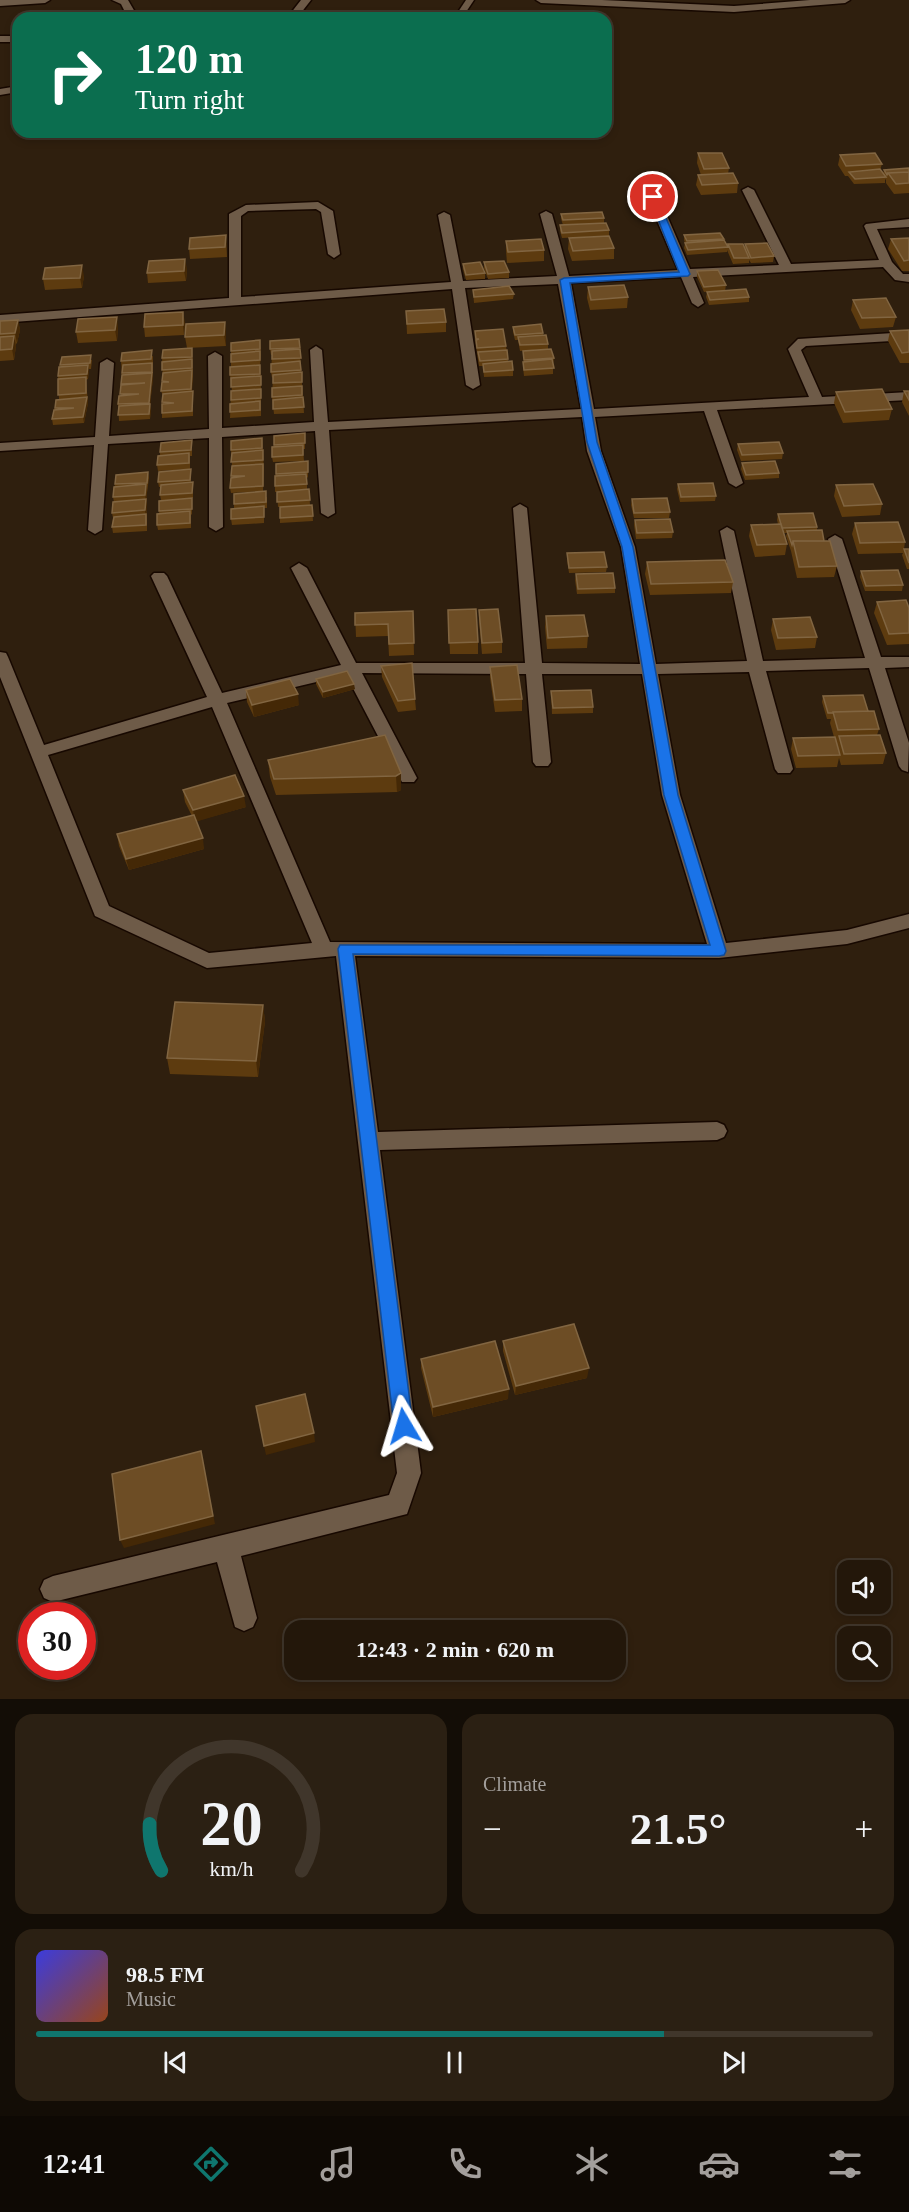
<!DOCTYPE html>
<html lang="en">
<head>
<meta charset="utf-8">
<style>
	body { margin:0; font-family:"Times New Roman",serif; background:#2b2013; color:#f1f3f6; height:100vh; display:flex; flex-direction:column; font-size:22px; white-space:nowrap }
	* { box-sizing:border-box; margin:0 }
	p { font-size:20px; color:#a39f9c }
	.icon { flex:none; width:33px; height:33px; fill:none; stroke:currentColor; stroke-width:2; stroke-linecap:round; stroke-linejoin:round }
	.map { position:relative; height:1699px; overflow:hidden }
	.drawer { display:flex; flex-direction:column; gap:15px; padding:15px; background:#130d06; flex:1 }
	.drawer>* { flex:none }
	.hud { position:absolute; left:12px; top:12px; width:600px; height:126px; border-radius:18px; box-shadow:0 3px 9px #0003,0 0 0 2px #40362b; background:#0b6e4f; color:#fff; overflow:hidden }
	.buttons { position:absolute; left:837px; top:1560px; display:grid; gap:12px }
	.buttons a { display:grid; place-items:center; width:54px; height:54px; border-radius:12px; background:#23170a; box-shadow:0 3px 9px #0003,0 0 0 2px #40362b; font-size:30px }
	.speed { position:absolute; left:18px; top:1602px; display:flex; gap:12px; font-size:30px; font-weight:700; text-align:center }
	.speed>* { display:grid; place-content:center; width:78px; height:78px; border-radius:50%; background:#23170a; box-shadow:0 3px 9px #0003,0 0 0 2px #40362b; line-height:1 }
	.speed .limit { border:9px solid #d22; background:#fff; color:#111 }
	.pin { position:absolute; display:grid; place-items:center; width:51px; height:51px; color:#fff; margin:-26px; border:3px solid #fff; border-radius:50%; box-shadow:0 2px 6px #0007 }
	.me { position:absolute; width:66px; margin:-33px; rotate:353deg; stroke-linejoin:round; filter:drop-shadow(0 0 4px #0008) }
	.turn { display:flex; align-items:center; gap:21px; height:126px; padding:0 24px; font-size:27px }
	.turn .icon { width:78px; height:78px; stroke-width:2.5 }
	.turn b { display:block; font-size:42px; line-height:51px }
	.big { font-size:45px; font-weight:700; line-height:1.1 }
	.drawer .widget { flex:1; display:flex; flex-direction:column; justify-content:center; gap:9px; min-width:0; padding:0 21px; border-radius:18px; background:#2b2013 }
	.drawer .dial { align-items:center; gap:0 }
	.dial svg { height:156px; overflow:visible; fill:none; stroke:#40362b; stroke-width:7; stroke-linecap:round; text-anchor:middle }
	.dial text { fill:#f1f3f6; stroke:none }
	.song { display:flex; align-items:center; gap:18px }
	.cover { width:72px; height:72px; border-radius:9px; background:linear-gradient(135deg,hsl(240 70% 55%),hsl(20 70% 35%)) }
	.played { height:6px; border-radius:3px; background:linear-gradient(90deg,#0f766e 75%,#40362b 75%) }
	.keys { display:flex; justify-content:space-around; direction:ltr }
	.heat { display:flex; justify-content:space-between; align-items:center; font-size:33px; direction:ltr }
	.drawer .tiles { flex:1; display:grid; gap:15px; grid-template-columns:1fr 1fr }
	.widget:last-child { grid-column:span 2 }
	.trip { position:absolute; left:284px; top:1620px; width:342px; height:60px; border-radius:18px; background:#23170a; box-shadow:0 3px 9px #0003,0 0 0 2px #40362b; font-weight:700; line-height:60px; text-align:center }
	.tab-bar { display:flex; height:96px; justify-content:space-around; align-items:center; background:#0e0904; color:#a39f9c }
	.tab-bar .icon { width:42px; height:42px }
	.tab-bar .current { color:#0f766e }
	.tab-bar b { font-size:27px; color:#f1f3f6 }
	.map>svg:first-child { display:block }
</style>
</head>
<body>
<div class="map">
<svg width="909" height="1699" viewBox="0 0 909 1699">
	<rect width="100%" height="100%" fill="#2f1f0e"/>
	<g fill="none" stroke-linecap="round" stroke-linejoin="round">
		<!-- lane casing -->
		<g stroke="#170800" stroke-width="3">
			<path id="lane" d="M466 0H474L462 18H454Z"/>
		</g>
		<!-- street casing -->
		<g stroke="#170800" stroke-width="3">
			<path id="street" d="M0 0H50L45 3 0 6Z
				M112 0H128L135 12 134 18H124L125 12 121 4Z
				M301 0H311L297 18H287Z
				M536 0H602L734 6 810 0H850L845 3 734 12 541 3Z
				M0 36H18V42H0Z
				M18 86V92L0 95V89Z
				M748 187 754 190 791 264 879 260 864 226 866 224 909 219V227L877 229 892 262 903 274H909V282L895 280 883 267 693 277 704 303 698 307 692 303 681 277 571 283 594 409 809 397 788 349 798 339 909 332V340L806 346 801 350 822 397 909 392V400L717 410 743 483 736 487 729 483 704 411 595 417 601 451 635 547 656 664 747 661 720 531 727 527 734 531 763 661 865 658 828 539 835 535 842 539 881 657H909V667L885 668 909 743 908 772 902 770 899 766 869 668 766 671 793 769 790 773H778L775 769 749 672 658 674 680 795 726 943 847 930 909 914V928L847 944 719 958 355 956 378 1132 717 1122 724 1125 727 1131 724 1137 717 1140 380 1150 421 1473 407 1514 241 1556 257 1618 253 1627 244 1631 235 1627 217 1562 53 1602 44 1598 40 1589 44 1580 53 1576 389 1495 397 1473 336 956 207 968 95 916 0 677V652L6 653 8 657 44 745 207 697 151 576 154 573H164L167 576 222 693 341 665 291 568 299 563 307 568 356 663H525L513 508 520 504 527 508 542 663 640 664 621 547 587 451 582 417 329 430 335 513 328 517 321 513 315 431 222 437 223 527 216 531 209 527V438L108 444 102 530 95 534 88 530 94 445 0 451V443L95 437 100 363 107 359 114 363 109 436 209 429 208 356 215 352 222 356V428L314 422 310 350 316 346 322 350 328 422 581 409 558 284 465 288 480 385 473 389 466 385 452 289 0 323V315L229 298V214L246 205 318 202 333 211 340 254 334 258 328 254 321 212 316 209 248 211 241 216V297L451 282 438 215 444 212 450 215 463 281 557 276 540 214 546 211 552 214 569 276 678 270 647 197 653 194 659 197 690 269 779 265 742 190ZM362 673 526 674 533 762 536 766H548L551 762 542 674H642L662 795 707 944 330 942 227 703 346 675 402 782H414L417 778ZM212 707 312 943 209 953 109 906 48 755Z"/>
		</g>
		<!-- lane -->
		<use href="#lane" fill="#6e5b48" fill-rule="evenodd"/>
		<!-- street -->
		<use href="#street" fill="#6e5b48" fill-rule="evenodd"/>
	</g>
	<!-- wall -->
	<path fill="#5d3b0f" d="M698 153 729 168 728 174 738 183 737 193 701 195 696 185 698 175H701L697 163Z
		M840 155 882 164 880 170 883 174 884 170 909 168V193L894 194 886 183V180L885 179V183L854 184 848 176H845L838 165Z
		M561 214 604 218V223L609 230V236L562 238 560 231V225H563L561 219Z
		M226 235 227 257 190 259 189 249Z
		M684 235 724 239V240L728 246V244L745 247V244L774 256 773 262 751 263 749 260V263L733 264 727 250V252L687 255 684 248 685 243 684 240Z
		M569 238 614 248V259L572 261 568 249Z
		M909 238V271H902L888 249 891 239Z
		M506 241 544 250V261L507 263 506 251Z
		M484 262 509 272V278L488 279 484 268Z
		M463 264 485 273V279L466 280 463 269Z
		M187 269 186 281 148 283 147 273Z
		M697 271 726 285 725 291 704 292 697 277Z
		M84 276 82 288 45 290 43 279Z
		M588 287 628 297 627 308 590 310 587 298Z
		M473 290 514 294 513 299 474 303Z
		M707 292 749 297V302L709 305 706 297Z
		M853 300 896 317 893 327 860 329 851 310Z
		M406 311 446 322V332L407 334Z
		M18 320 20 330 17 343 16 344V346L14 360 0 361V321Z
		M185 322 184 335 145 337 144 327Z
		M225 322 226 346 187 348 185 337Z
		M118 327 117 341 78 343 76 332Z
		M513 327 543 333V335L548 344V349L554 358 553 364V374L524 376 523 367V362H524L523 351 546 349 520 351 518 340H515L513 332Z
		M909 330V363H900L888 341 890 331Z
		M475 331 506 346 508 361 513 370V376L484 377 483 366H479L476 345Z
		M299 339 304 413 274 414 272 397 273 377 272 378 271 372 272 355H271L270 349Z
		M260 340 261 355 260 366 261 381V416L230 418 231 391H232L230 375 231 367V343Z
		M192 348 193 376 192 391 193 397V416L162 418V413L163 396 161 391 163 382 162 358Z
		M153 356V378L150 405 151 410 150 419 119 421 118 404 121 396 122 376 121 361Z
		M92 360 91 369H89L88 379 86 380 88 403 84 423 53 425 52 419 55 408 59 399 58 376 61 367 60 365Z
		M904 391H909V416L902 402Z
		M836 392 892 409 889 420 843 423 834 403Z
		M305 433V449H303L304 461 273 462 272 457 274 447V436Z
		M262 438 264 469 263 491 231 493 230 488 232 466 231 450Z
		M738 444 783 453 782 459 741 461 737 450Z
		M192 446V456H190V469L158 471 157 465 160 455V452Z
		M308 461V477L307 478V489H309L310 505H312L313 521 280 523V507H282H278L277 492H275V486L276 474Z
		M742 463 779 473V478L745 480 741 469Z
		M148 472 149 478 146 500 147 520V531L113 533 112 527 113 518 112 513 114 502 113 497 115 484Z
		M191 475V482L193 488V498H192V514L191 515V528L158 530 157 525 161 500 160 495V487H159L158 482Z
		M678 484 716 496 715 501 680 502 677 489Z
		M836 485 882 504 880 515 842 517 834 496Z
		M267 497V508H264V523L232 525 231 519 234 509V504Z
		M632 499 670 512 669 518H634L631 505Z
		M778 514 817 527V530L824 541 837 566 834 577 797 578 791 551 786 536 787 533H783L787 544 785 555 755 557 749 536 751 525 778 524 777 520Z
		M635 520 673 532 672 538 636 539 634 525Z
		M855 523 905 542 904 549H909V569H907L902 555 903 553 858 554 852 534Z
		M567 553 607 567 606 572 569 573 567 559Z
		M647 562 733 582 731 593 650 595 645 574Z
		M861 571 903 585 902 591H865L860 577Z
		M576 574 615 588V593L577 594 575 580Z
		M877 602 909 608V644L887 645 874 613Z
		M448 610 478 642V654H450Z
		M479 610 502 642V653L482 654 479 621Z
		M413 611 414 655 389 656 388 636 356 637 355 613Z
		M546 616 588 636 587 648 547 649 545 627Z
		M773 619 817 637 815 648 776 650 771 630Z
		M381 666 415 699 416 710 398 712 382 677Z
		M490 667 522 699V711L495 712 490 678Z
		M316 679 355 689 323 698 316 684Z
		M246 690 299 705 254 717 247 702Z
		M551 691 593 707V713L552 714Z
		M823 696 868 711 879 729 877 735 886 753 883 764 841 765 839 758 837 767 796 768 791 749 793 738 834 737 830 723 831 719H827L822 702Z
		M385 735 401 790 397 792 276 795 270 777 268 760Z
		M183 790 246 807 196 821 204 849 129 870 119 846 117 834 192 816 185 802Z
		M263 1005 265 1021 258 1077 170 1074 167 1058Z
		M503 1341 587 1378 515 1395 503 1351Z
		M421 1359 508 1399 433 1417 421 1368Z"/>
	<!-- shaded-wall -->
	<path fill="#442806" d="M185 259 187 269 186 281 184 271Z
		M82 265 84 276 82 288 80 278Z
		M183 312 185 322 184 335 183 325Z
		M117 317 118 327 117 341 115 330Z
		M18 320 20 330 17 343 15 333Z
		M225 322 226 332V346L224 335Z
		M14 336 16 346 14 360 12 349Z
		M152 363 153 378 150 405 151 410 150 419 149 403Z
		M88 365 89 370 88 379 87 374Z
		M87 397 88 403 84 423 83 417Z
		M146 484 147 505 146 516 145 510Z
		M354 684 355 689 323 698V692Z
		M298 694 299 705 254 717 252 705Z
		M401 773V790L397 792 396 776Z
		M244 796 246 807 195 822 193 810Z
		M203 838 204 849 129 870 126 859Z
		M263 1005 265 1021 258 1077 256 1061Z
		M589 1368 587 1378 515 1395 516 1386Z
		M509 1389 508 1399 433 1417V1407Z
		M314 1433 315 1442 266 1455 264 1446Z
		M201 1451 215 1524 124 1548 120 1540Z"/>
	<!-- building -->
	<path fill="#6d4d25" stroke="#816541" stroke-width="1.5" d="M698 153H722L729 168 704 169Z
		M875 153 882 164 846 166 840 155Z
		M909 168V172L888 173 887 175 884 170Z
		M880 169 886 177 855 179 849 172Z
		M909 172V183L896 184 888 173Z
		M733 173 738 183 702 185 698 175Z
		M602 212 604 218 563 220 561 214Z
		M606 223 609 230 562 233 560 225Z
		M720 233 724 239 687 241 684 235Z
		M226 235 225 247 189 249 190 238Z
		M609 236 614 248 573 251 569 238Z
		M909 238V260L904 261 891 239Z
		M541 239 544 250 508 252 506 241Z
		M724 240 728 247 688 250 685 243Z
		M767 243 774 256 751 258 745 244Z
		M728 244H743L749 258H734Z
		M185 259 184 271 147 273 149 261Z
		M504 261 509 272 488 274 484 262Z
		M480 262 485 273 466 275 463 264Z
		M82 265 80 278 43 279 45 268Z
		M718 270 726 285 704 287 697 271Z
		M624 285 628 297 591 300 588 287Z
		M509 286 514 294 474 297 473 290Z
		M746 289 749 297 710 300 707 292Z
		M886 298 896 317 862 318 853 300Z
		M444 309 446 322 407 324 406 311Z
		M183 312V325L144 327 145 314Z
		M117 317 115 330 76 332 78 319Z
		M18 320 15 333 0 334V321Z
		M225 322 224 335 185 337 186 324Z
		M541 324 543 333 515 335 513 327Z
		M503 329 506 346 477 348 476 340 479 339H476L475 331Z
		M909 330V352L902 353 890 331Z
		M546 335 548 344 520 345 518 337Z
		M14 336 12 349 0 350V337Z
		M299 339 300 348 270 349V341Z
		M260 340V349L231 351V343Z
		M192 348V357L162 358 163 350Z
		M300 349 301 358 272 359V351Z
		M551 349 554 358 524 360 523 351Z
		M152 350 151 359 121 361 122 353Z
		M507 350 508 359 480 361 478 352Z
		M260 351V360L231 362V354Z
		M91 355 90 363 60 365 62 357Z
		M192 359V368L162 370V362Z
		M552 359 554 368 524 370 523 362Z
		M300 361 301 370 271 372V364Z
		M512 361 513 370 484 372 483 364Z
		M152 363V372L122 373 123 365Z
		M88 365 87 374 58 376 59 367Z
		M260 365V374L230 375V367Z
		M192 370 191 389 161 391 162 382H169L162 381 163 373Z
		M302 372V382L273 383V375Z
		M152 373 149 403 118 404 119 396 139 394H120L121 385 145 383 121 384 122 375Z
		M261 376V385L231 387V378Z
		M86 377V393L58 395V379Z
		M302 386V395L272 397V388Z
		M261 389V398L231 400V391Z
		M882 389 892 409 845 412 836 392Z
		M193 391 192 411 162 413V404L174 403 162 402 163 394Z
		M904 391H909V400Z
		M87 397 83 417 52 419 54 410 74 408H55L56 400Z
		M303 397 304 407 273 409V400Z
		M260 401V410L230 412V404Z
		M150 404 149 414 118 415 119 406Z
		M305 433V443L274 445V436Z
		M262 438V448L231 450V441Z
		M192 440 191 450 160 452 161 443Z
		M779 442 783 453 742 455 738 444Z
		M303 445V455L272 457V447Z
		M263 450V460L231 462 232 453Z
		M189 453V463L157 465 158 456Z
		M308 461V472L276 474V464Z
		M775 461 779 473 746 475 742 463Z
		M263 464V486L230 488 231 478 245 476H231L232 466Z
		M191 469 190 480 158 482 159 472Z
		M148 472 147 483 115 484 116 475Z
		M306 474 307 484 275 486V476Z
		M193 482 192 493 160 495 161 485Z
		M713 483 716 496 681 497 678 484Z
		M146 484 145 495 113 497 114 487Z
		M873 484 882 504 844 506 836 485Z
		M309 489 310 500 277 502V492Z
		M266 491V502L234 504V494Z
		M192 498V509L159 511V501Z
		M667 498 670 512 634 513 632 499Z
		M146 499 145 510 112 513 113 502Z
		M312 505 313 516 280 518V507Z
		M264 506V517L231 519V509Z
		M190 511V523L157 525V514Z
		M813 513 817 527 782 528 778 514Z
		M146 514V525L112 527 114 517Z
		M670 519 673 532 637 533 635 520Z
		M898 522 905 542 860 543 855 523Z
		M781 524 787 544 757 545 751 525Z
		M822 530 824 541H793L792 545 787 531Z
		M793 541H830L837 566 799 567Z
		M904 549H909V563Z
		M604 552 607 567 569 568 567 553Z
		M725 560 733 582 651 584 647 562Z
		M898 570 903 585 866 586 861 571Z
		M613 573 615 588 578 589 576 574Z
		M906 600 909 608V633L889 634 877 602Z
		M476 609 478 642 449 643 448 610Z
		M498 609 502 642 482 643 479 610Z
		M413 611 414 643 389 644 388 624 355 625V613Z
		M584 615 588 636 548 638 546 616Z
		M810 617 817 637 778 638 773 619Z
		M412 663 415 699 398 701 381 666Z
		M517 665 522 699 495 700 490 667Z
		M347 671 354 684 323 692 316 679Z
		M290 679 298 694 252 705 246 690Z
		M591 690 593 707 553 708 551 691Z
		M863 695 868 711 833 712V713H828L823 696Z
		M874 711 879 729 838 730 833 712Z
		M385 735 401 773 396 776 274 779 268 760Z
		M880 735 886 753 844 754 839 736Z
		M835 737 840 755 798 756 793 738Z
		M235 775 244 796 193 810 183 790Z
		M194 815 203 838 126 859 117 834Z
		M175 1002 263 1005 256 1061 167 1058Z
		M574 1324 589 1368 516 1386 503 1341Z
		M495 1341 509 1389 433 1407 421 1359Z
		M305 1394 314 1433 264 1446 256 1406Z
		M201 1451 213 1516 120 1540 112 1474Z"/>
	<!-- route -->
	<path fill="#1a73e8" stroke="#114b97" stroke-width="1.5" d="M650 195 657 197 690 274 688 276 570 283 597 442 633 547 678 795 726 951 724 955 719 956 353 954 413 1426 410 1432 404 1434 397 1432 394 1426 338 949 340 945H710L664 795 622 547 587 442 560 280 564 278 679 272 649 197Z"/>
</svg>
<div class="buttons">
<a><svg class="icon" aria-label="sound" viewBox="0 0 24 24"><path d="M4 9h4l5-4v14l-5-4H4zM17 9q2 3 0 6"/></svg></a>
<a><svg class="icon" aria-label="search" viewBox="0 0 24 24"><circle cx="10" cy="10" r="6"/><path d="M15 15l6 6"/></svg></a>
</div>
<div class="speed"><div class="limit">30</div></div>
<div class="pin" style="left:653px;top:197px;background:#d93025"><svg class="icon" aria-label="arrive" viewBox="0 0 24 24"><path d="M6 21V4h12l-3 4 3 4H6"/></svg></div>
<svg class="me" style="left:404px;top:1426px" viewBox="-20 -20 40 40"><path d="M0-17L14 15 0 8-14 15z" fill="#1a73e8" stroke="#fff" stroke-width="4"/></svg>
<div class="trip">12:43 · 2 min · 620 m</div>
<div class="hud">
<div class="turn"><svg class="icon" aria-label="right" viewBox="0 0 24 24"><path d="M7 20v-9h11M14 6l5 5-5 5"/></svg><div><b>120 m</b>Turn right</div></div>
</div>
</div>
<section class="drawer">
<div class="tiles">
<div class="widget dial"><svg viewBox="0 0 100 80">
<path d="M14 69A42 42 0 1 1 86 69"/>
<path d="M14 69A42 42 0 0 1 8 45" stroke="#0f766e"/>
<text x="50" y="56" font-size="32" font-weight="700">20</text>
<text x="50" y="72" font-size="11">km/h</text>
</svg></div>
<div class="widget"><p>Climate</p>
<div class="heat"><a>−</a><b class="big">21.5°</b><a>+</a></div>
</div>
<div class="widget">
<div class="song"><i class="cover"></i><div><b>98.5 FM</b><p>Music</p></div></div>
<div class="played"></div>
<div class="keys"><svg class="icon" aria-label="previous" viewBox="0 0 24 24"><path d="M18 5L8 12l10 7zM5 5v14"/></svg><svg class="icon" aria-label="pause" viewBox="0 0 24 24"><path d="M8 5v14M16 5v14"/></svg><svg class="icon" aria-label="next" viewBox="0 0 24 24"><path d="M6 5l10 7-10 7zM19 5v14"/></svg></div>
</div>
</div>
</section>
<nav class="tab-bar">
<b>12:41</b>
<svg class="icon current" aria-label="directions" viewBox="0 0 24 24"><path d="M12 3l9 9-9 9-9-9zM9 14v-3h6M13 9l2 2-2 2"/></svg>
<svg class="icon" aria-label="music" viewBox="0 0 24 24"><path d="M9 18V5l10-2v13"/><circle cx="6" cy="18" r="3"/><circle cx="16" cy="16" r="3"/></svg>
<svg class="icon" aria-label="phone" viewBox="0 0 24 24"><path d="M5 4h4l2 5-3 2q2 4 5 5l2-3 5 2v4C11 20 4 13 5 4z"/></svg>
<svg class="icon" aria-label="climate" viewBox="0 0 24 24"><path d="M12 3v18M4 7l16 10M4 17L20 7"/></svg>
<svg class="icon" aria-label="car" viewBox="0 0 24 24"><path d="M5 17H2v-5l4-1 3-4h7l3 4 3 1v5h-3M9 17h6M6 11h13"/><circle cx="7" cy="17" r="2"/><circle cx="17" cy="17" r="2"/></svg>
<svg class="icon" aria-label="filters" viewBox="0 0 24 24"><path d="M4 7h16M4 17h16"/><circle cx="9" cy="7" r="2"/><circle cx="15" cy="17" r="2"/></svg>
</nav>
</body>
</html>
